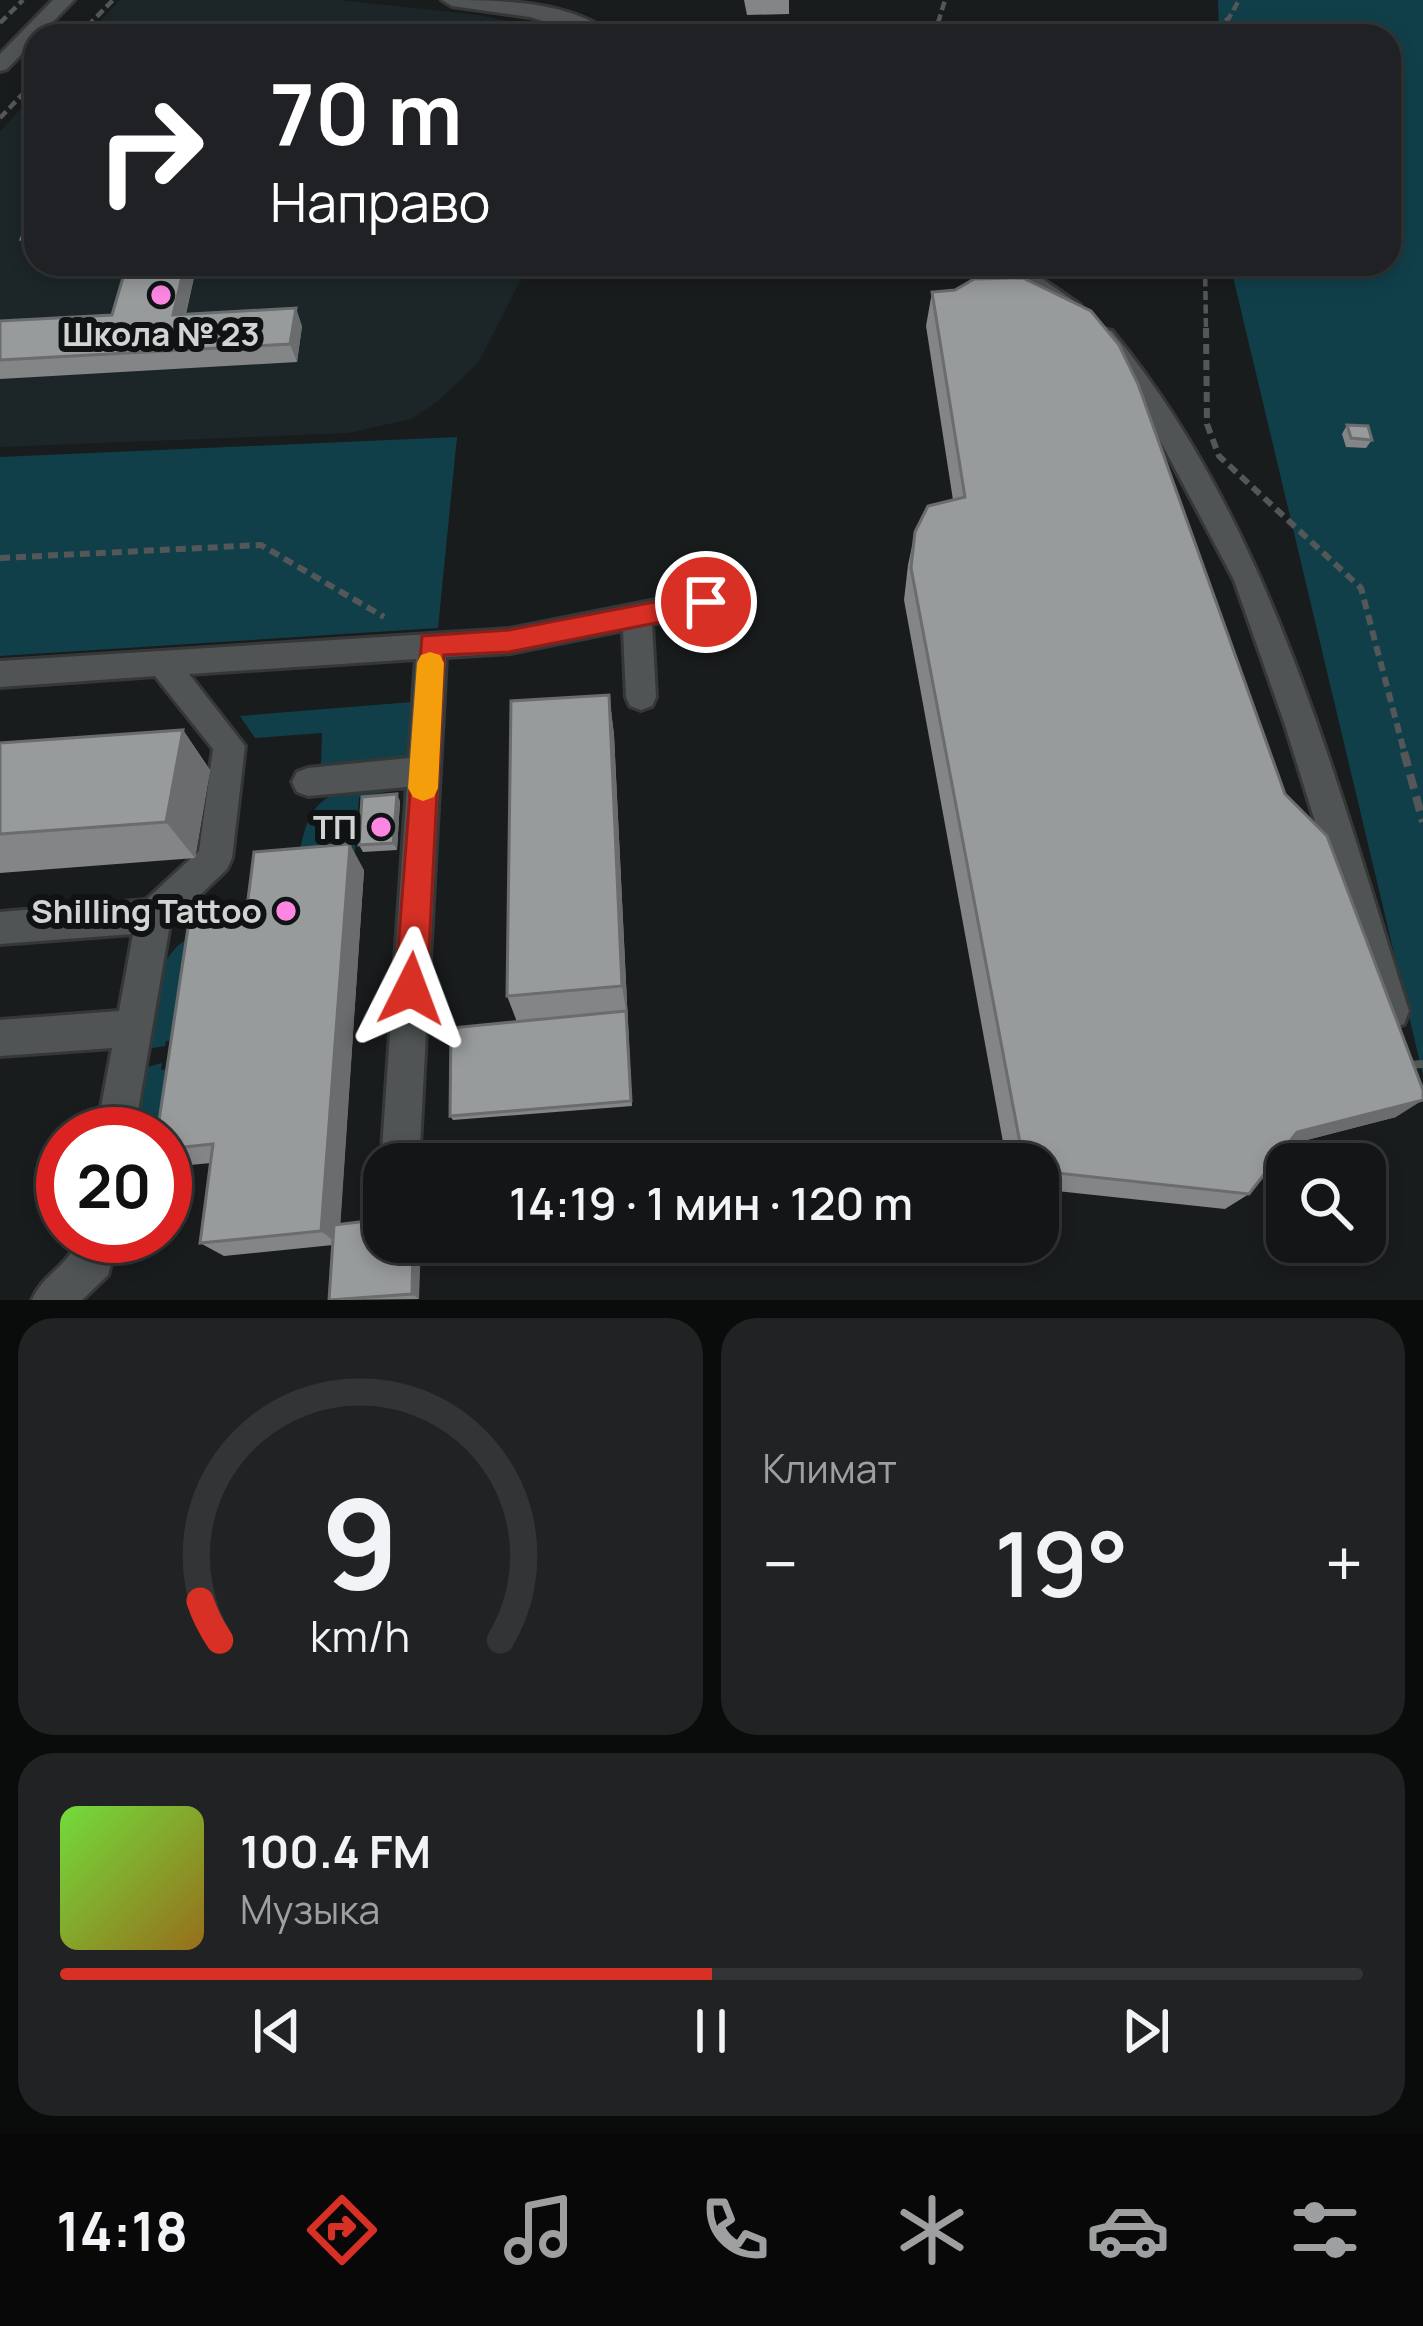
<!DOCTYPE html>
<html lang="ru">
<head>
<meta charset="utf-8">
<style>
	body { margin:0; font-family:Manrope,sans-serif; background:#202223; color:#f1f3f6; height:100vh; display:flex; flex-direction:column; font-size:45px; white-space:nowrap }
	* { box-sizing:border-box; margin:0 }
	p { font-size:39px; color:#9d9fa1 }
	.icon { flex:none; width:66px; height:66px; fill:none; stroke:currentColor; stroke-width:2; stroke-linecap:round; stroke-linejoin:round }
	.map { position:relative; height:1300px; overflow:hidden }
	.details { display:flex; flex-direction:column; gap:18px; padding:18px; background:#0a0c0c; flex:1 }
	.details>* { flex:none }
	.hud { position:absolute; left:24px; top:24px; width:1377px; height:252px; border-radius:36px; box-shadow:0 6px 18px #0003,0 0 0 3px #323435; background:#202124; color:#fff; overflow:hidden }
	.buttons { position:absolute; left:1266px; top:1143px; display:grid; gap:24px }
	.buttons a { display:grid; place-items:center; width:120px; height:120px; border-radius:24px; background:#131516; box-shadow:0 6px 18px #0003,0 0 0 3px #323435; font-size:60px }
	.speed { position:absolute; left:36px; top:1107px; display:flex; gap:24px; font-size:60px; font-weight:700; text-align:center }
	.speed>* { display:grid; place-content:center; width:156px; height:156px; border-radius:50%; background:#131516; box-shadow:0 6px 18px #0003,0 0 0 3px #323435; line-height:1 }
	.speed .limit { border:18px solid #d22; background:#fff; color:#111 }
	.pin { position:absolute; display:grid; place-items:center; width:102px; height:102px; color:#fff; margin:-51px; border:6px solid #fff; border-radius:50%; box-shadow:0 3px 12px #0007 }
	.me { position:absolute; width:132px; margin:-66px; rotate:3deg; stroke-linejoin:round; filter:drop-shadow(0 0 9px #0008) }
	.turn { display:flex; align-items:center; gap:42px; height:252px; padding:0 48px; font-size:54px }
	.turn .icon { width:156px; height:156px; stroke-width:2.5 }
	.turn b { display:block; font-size:84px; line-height:102px }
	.big { font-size:90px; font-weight:600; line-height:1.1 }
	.details .widget { flex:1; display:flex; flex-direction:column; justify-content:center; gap:18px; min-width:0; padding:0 42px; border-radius:36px; background:#202223 }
	.details .dial { align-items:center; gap:0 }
	.dial svg { height:312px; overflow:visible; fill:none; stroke:#323435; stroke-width:7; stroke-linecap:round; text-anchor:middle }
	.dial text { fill:#f1f3f6; stroke:none }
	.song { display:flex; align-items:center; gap:36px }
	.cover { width:144px; height:144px; border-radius:18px; background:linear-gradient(135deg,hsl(100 70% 55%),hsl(40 70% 35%)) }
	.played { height:12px; border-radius:6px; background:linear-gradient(90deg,#d93025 50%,#323435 50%) }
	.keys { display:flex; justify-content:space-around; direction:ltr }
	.heat { display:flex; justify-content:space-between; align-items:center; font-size:66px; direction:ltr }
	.details .tiles { flex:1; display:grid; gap:18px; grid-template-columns:1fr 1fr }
	.widget:last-child { grid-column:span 2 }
	.trip { position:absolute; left:363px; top:1143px; width:696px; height:120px; border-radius:36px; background:#131516; box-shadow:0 6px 18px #0003,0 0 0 3px #323435; font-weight:600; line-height:120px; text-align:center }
	.dock { display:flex; height:192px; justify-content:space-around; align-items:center; background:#080809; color:#9d9fa1 }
	.dock .icon { width:84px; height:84px }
	.dock .current { color:#d93025 }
	.dock b { font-size:54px; color:#f1f3f6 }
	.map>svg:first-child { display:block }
</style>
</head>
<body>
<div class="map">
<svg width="1423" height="1300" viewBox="0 0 1423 1300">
	<rect width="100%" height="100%" fill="#191c1d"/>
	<!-- built -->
	<path fill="#1c2628" d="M120 0H339L479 15 519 24 542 36H87Z
		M36 92V264H529L478 363 438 401 411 419 348 433 0 447V132Z"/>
	<!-- green -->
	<path fill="#113f49" d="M1218 0H1423V1075L1230 264H1389V36H1219Z
		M457 437 438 628 0 656V457Z
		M412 702 409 757 321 764 322 733 255 738 240 716Z
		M409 785 415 787 359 797 354 863 299 859C309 781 343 791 409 785Z
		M201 933 194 1038 166 1041 165 1046 147 1049C155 1003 151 949 201 933Z
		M162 1063 161 1070 188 1067 178 1099 169 1175 192 1173 190 1192 165 1194V1134H135L144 1068Z"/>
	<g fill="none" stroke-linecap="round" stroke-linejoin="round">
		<!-- minor casing -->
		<g stroke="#363838" stroke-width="6">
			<path id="minor" d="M53 0H74L7 69 0 71V54Z
				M442 0C496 0 571 0 614 36H588L530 17 452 6Z
				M992 264H1021L1080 305 1068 313 1059 311Z
				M1103 329 1112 331C1271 524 1334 777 1409 1011L1404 1024 1391 1029 1378 1024 1285 725 1234 580 1136 395 1091 337Z
				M706 590 716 594 721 602 716 610 652 624 656 697 652 706 641 710 630 706 626 697 623 630 510 653 446 657 419 1164H384V1172L381 1164 407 787 308 796 297 792 292 782 297 772 308 768 409 758 416 659 189 674 245 746 232 858 227 869 170 924 134 1134H96L112 1048 0 1056V1020L119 1011 133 934 0 944V912L146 900 199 851 213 749 155 676 0 687V661L510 629Z
				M78 1236H118L108 1275 82 1300H32C42 1274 73 1264 78 1236Z"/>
		</g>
		<!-- path-far2 -->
		<path stroke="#545758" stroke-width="4.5" stroke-dasharray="9 4.5" stroke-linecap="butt" d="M0 23 23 0
			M78 36 113 0
			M934 36 945 0
			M1203 36 1229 18 1239 0
			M0 118 36 80
			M1205 264 1206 331"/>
		<!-- path-far1 -->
		<path stroke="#545758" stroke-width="6" stroke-dasharray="10 6" stroke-linecap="butt" d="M1206 328 1207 424 1219 456 1361 588 1405 755
			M0 558 261 545 384 617"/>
		<!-- path -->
		<path stroke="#545758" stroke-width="8" stroke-dasharray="15 8" stroke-linecap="butt" d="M1404 752 1423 822
			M1408 1065 1423 1064"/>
		<!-- minor -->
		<use href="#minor" fill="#505455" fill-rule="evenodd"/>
	</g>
	<!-- wall -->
	<path fill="#838586" d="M744 0H789V14L747 15Z
		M36 200V257H31L21 239Z
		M197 264 186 314 302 326 297 362 0 379V321L112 315Z
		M932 292 1396 1117 1287 1145 1249 1194 1225 1209 1038 1189V1164H1007L904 600 908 565 915 532 953 500 926 326Z
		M1347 425 1372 440 1366 448 1346 447 1342 434Z
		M609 695 614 735 632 1106 453 1120 450 1116 517 1022 507 996Z
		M183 730 210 770 195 858 0 873V743Z
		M400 801 397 850 363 852 359 845Z
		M364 870 340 1224 419 1299 329 1300 333 1245 224 1256 200 1243 211 1163 179 1166 165 1157V1134L246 915Z"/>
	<!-- shaded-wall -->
	<path fill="#6a6c6d" d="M185 264H197L181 333 173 315Z
		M296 308 302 326 297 362 290 344Z
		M609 695 614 735 632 1106 626 1011 622 986Z
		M183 730 210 770 195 858 166 822Z
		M397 794 400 801 397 850 393 843Z
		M350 844 364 870 339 1245 321 1231Z
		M1423 1100 1396 1117 1272 1149 1297 1132Z
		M413 1242H421L419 1299 412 1294Z"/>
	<!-- building -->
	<path fill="#989b9c" stroke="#6a6c6d" stroke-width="3" d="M36 200V238L21 239Z
		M127 264H185L173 315 296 308 290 344 0 360V321L112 315Z
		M1023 278 1091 311 1119 345 1138 384 1285 794 1327 836 1423 1090V1100L1297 1132 1249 1194 1038 1171V1164H1024L911 568 915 532 928 506 965 497 932 292 955 290 974 279Z
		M1347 425 1368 426 1372 440 1351 438Z
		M609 695 622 986 507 996 511 701Z
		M183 730 166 822 0 834V743Z
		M397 794 393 843 359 845 362 797Z
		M350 844 321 1231 200 1243 213 1144 165 1149V1134H157L189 921 246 915 254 852Z
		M626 1011 631 1101 450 1116 451 1028Z
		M384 1219V1242H413L412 1294 329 1300 334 1225Z"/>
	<!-- route -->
	<path fill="#d93025" stroke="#8d1f18" stroke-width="3" d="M706 592 719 602 706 613 509 652 444 655 427 989 422 1001 411 1005 400 1001 395 989 422 636 509 630Z"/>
	<!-- slow -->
	<path fill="#f59e0b" d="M430 652 440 655 444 663 438 788 434 797 423 801 413 797 408 788 417 663 421 655Z"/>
	<!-- markers -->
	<g fill="#fd86e2" stroke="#101314" stroke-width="4.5">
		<circle cx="161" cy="295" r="12"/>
		<circle cx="381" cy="827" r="12"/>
		<circle cx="286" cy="911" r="12"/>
	</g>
	<g text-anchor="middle" stroke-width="12" stroke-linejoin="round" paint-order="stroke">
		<!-- poi labels -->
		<g font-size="33" font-weight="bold" fill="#d2d4d4" stroke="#101314" text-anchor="end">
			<text x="161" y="346" text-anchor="middle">Школа № 23</text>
			<text x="357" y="839">ТП</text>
			<text x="262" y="923">Shilling Tattoo</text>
		</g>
	</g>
</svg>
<div class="buttons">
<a><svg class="icon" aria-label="search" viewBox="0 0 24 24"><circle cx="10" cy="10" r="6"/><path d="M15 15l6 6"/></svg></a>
</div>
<div class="speed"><div class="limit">20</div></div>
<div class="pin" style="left:706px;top:602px;background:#d93025"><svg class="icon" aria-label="arrive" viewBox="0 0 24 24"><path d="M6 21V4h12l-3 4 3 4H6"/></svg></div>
<svg class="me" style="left:411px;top:989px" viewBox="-20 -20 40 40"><path d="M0-17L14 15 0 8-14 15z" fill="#d93025" stroke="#fff" stroke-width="4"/></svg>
<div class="trip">14:19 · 1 мин · 120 m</div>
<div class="hud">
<div class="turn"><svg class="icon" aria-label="right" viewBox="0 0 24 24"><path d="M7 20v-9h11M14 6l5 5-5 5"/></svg><div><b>70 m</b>Направо</div></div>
</div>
</div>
<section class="details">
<div class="tiles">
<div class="widget dial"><svg viewBox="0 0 100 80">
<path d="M14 69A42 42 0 1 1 86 69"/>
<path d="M14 69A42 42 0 0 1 9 59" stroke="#d93025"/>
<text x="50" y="56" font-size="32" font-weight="700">9</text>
<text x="50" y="72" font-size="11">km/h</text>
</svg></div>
<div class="widget"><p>Климат</p>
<div class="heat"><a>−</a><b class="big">19°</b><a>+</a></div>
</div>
<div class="widget">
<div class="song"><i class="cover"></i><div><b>100.4 FM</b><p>Музыка</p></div></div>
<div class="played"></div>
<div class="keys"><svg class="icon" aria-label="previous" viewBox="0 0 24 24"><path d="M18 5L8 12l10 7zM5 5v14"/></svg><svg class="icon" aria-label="pause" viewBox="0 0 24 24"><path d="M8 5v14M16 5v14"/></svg><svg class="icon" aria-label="next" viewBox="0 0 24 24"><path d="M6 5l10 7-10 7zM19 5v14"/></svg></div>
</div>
</div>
</section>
<nav class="dock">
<b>14:18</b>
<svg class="icon current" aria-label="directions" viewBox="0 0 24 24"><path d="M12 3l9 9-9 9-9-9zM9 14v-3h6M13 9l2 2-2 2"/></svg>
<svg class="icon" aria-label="music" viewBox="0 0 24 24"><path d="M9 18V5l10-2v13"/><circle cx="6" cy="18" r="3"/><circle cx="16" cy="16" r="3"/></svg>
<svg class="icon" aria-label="phone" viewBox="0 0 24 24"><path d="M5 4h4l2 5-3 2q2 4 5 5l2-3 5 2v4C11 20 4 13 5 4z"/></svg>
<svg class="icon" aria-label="climate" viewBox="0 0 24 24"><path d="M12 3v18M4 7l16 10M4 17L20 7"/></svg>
<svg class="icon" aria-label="car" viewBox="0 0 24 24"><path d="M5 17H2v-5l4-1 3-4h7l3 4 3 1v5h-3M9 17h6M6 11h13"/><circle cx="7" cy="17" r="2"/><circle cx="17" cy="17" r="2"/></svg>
<svg class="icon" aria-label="filters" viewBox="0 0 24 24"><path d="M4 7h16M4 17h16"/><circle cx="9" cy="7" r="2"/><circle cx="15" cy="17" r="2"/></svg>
</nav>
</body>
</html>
